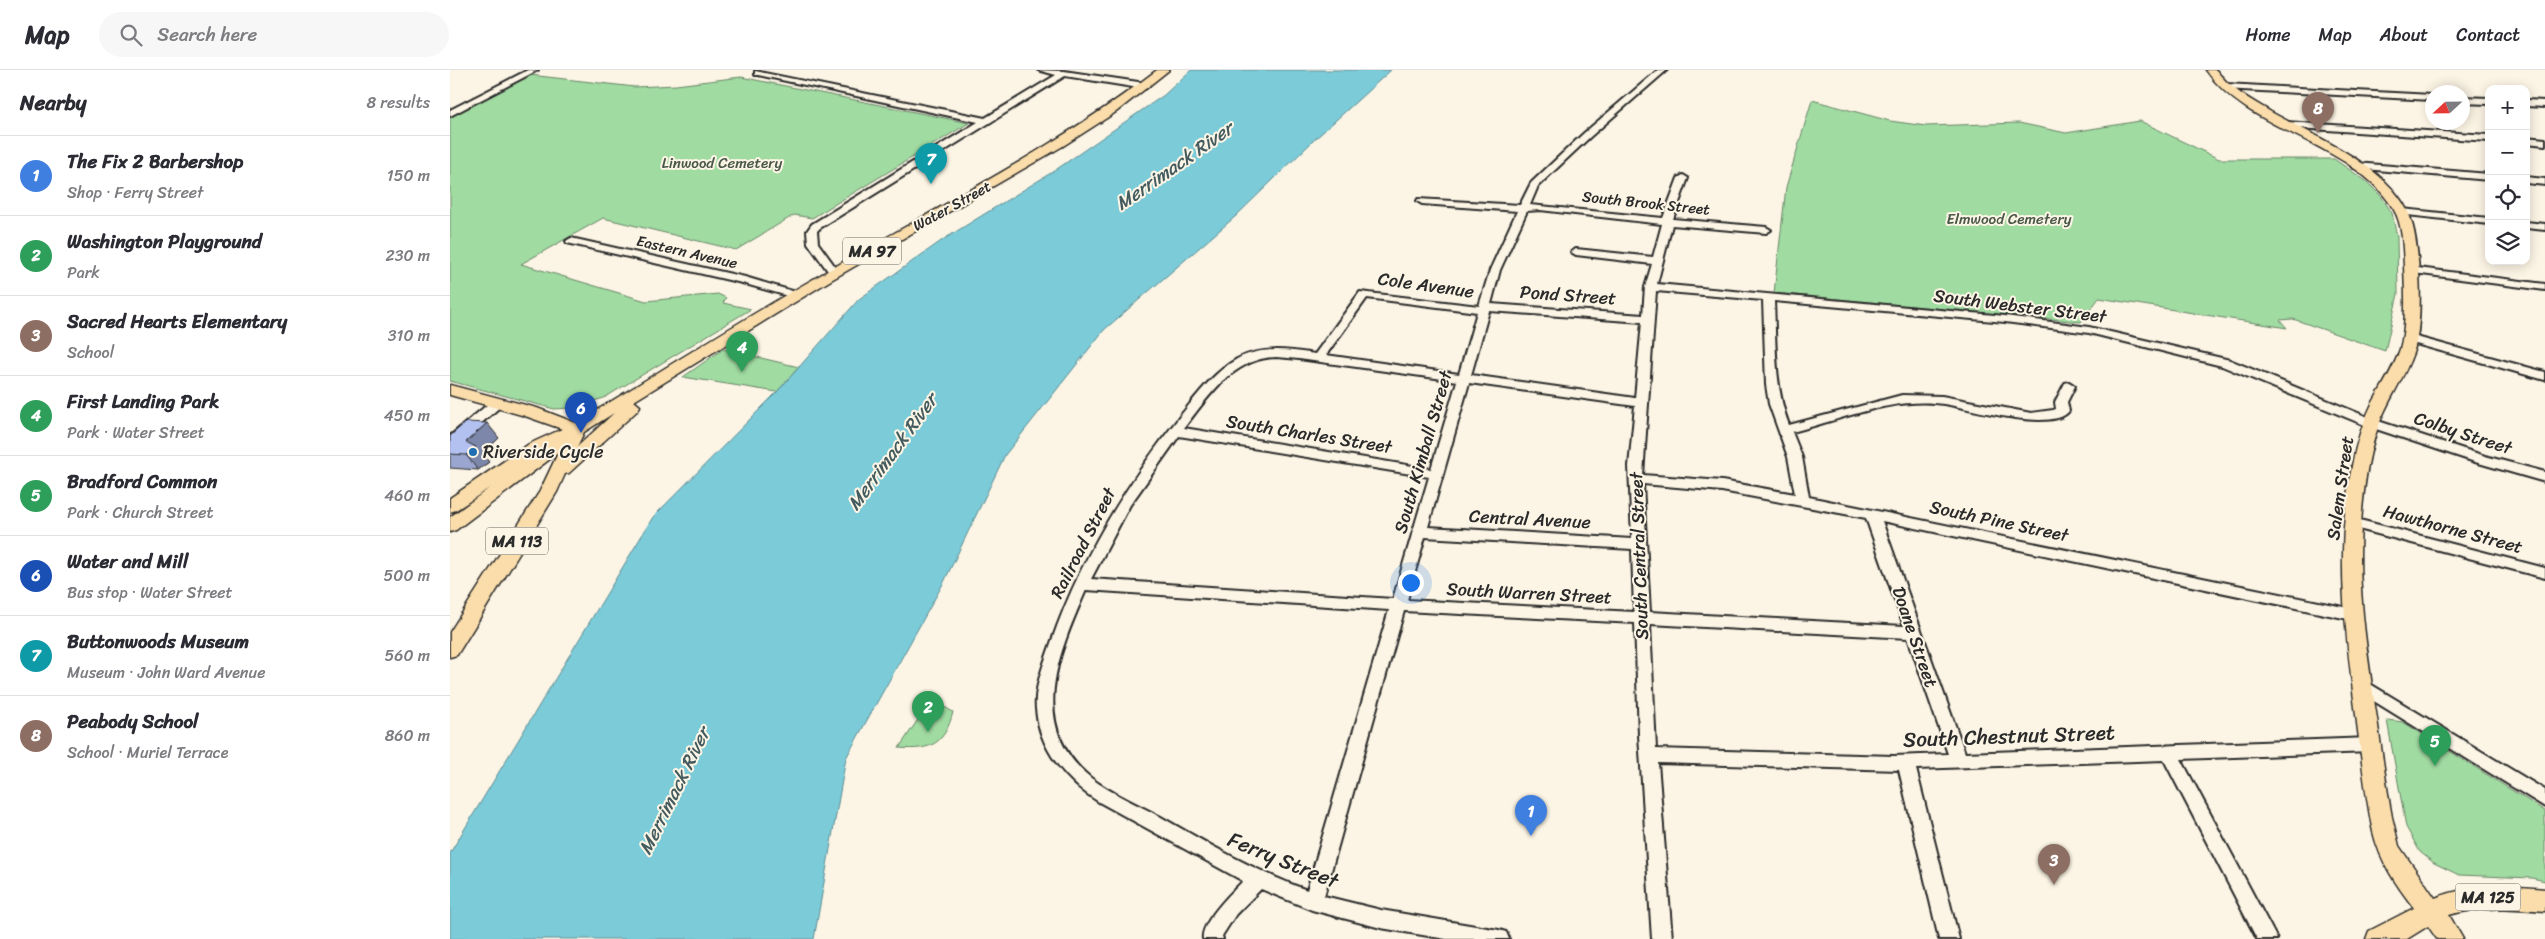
<!DOCTYPE html>
<meta charset="utf-8">
<style>
:root{--surface:#fff;--page:#f7f7f7;--text:#2b2b33;--muted:#7c7c81;--line:#e1e1e2;--accent:#1a73e8}
body{margin:0;font-family:Sriracha,sans-serif;background:var(--page);color:var(--text)}
.controls{position:absolute;right:15px;top:15px;display:grid;overflow:hidden;border-radius:10px;box-shadow:0 2px 12px #0003}
.controls button{width:45px;height:45px;display:grid;place-items:center;padding:0;border:0;border-bottom:1px solid var(--line);background:var(--surface);color:var(--text);font:25px sans-serif}
.compass{position:absolute;left:1975px;top:15px;width:45px;height:45px;border-radius:50%;background:var(--surface);box-shadow:0 2px 12px #0003;rotate:248deg}
.you{position:absolute;left:960px;top:512px;width:18px;height:18px;margin:-12px;border:4px solid #fff;border-radius:50%;background:#1a73e8;box-shadow:0 0 0 8px #1a73e833}
.badge{display:grid;place-items:center;width:32px;height:32px;border-radius:50%;background:var(--accent);color:#fff;font-size:16px;font-weight:700}
.pin{position:absolute;translate:-50% -41px;filter:drop-shadow(0 1px 2px #0008)}
.pin::after{content:'';position:absolute;top:26px;width:18px;height:15px;background:inherit;clip-path:polygon(0 0,100% 0,50% 100%)}
.list{margin:0;padding:0;list-style:none}
h2{display:flex;justify-content:space-between;align-items:center;height:65px;margin:0;padding:0 20px;font-size:21px}
h2 small{font-size:16px;font-weight:400;color:var(--muted)}
.list li{display:grid;grid-template-columns:32px 1fr auto;gap:15px;align-items:center;box-sizing:border-box;height:80px;padding:0 20px;border-top:1px solid var(--line)}
.list b{display:block;font-size:19px;white-space:nowrap}
.list p{margin:0;font-size:16px;white-space:nowrap;color:var(--muted)}
.list em{font-size:16px;font-style:normal;color:var(--muted)}
.icon{flex:none;width:28px;height:28px;fill:none;stroke:currentColor;stroke-width:2;stroke-linecap:round;stroke-linejoin:round}
.map{position:relative;flex:none;width:2095px;height:869px;overflow:hidden}
header{display:flex;align-items:center;gap:30px;box-sizing:border-box;height:70px;padding:0 25px;background:var(--surface);border-bottom:1px solid var(--line)}
header strong{font-size:24px}
nav{display:flex;gap:28px;margin-inline-start:auto;font-size:18px}
.search{width:350px;height:45px;background:var(--page);display:flex;align-items:center;gap:12px;box-sizing:border-box;padding:0 18px;border-radius:28px;color:var(--muted);font-size:19px}
main{display:flex}
aside{flex:1;background:var(--surface)}
.map>svg:first-child{display:block}
.green{fill:#a0dba1;stroke:#668366}
.water{fill:#7ccbd8;stroke:#5c8b93}
.lines{fill:none;stroke-linecap:round;stroke-linejoin:round}
.minor-casing{stroke:#2b2b2b;stroke-width:4}
.major-casing{stroke:#2b2b2b;stroke-width:3}
.minor{fill:#fcf5e5;fill-rule:evenodd}
.major{fill:#faddab;fill-rule:evenodd}
.wall{fill:#9aa6cf;stroke:#2b2b2b}
.shaded-wall{fill:#7d87a9;stroke:#2b2b2b}
.building{fill:#b3c1f1;stroke:#2b2b2b}
.poi-dot{fill:#1f6fb2;stroke:#fcf5e5;stroke-width:2}
.labels{text-anchor:middle;dominant-baseline:central;stroke-width:4;stroke-linejoin:round;paint-order:stroke}
.far-park-label{font-size:15px;fill:#485748;stroke:#fcf5e5}
.far-street-label{font-size:15px;fill:#2b2b2b;stroke:#fcf5e5}
.shield{fill:#fcf5e5;stroke:#6a6863;stroke-width:1}
.shield-label{font-size:16px;font-weight:bold;fill:#2b2b2b}
.street-label{font-size:18px;fill:#2b2b2b;stroke:#fcf5e5}
.poi-label{font-size:18px;fill:#2b2b2b;stroke:#fcf5e5;text-anchor:start}
.water-label{font-size:19px;font-style:italic;fill:#435b5f;stroke:#fcf5e5}
.near-street-label{font-size:21px;fill:#2b2b2b;stroke:#fcf5e5}
</style>
<header>
<strong>Map</strong>
<div class="search"><svg class="icon" aria-label="search" viewBox="0 0 24 24"><circle cx="10" cy="10" r="6"/><path d="M15 15l6 6"/></svg>Search here</div>
<nav><a>Home</a><a>Map</a><a>About</a><a>Contact</a></nav>
</header>
<main>
<aside>
<h2>Nearby<small>8 results</small></h2>
<ul class="list">
<li><span class="badge" style="background:#3f7fe0">1</span><div><b>The Fix 2 Barbershop</b><p>Shop · Ferry Street</p></div><em>150 m</em></li>
<li><span class="badge" style="background:#2e9e5b">2</span><div><b>Washington Playground</b><p>Park</p></div><em>230 m</em></li>
<li><span class="badge" style="background:#8d6e63">3</span><div><b>Sacred Hearts Elementary</b><p>School</p></div><em>310 m</em></li>
<li><span class="badge" style="background:#2e9e5b">4</span><div><b>First Landing Park</b><p>Park · Water Street</p></div><em>450 m</em></li>
<li><span class="badge" style="background:#2e9e5b">5</span><div><b>Bradford Common</b><p>Park · Church Street</p></div><em>460 m</em></li>
<li><span class="badge" style="background:#1a4fb4">6</span><div><b>Water and Mill</b><p>Bus stop · Water Street</p></div><em>500 m</em></li>
<li><span class="badge" style="background:#0f9aa8">7</span><div><b>Buttonwoods Museum</b><p>Museum · John Ward Avenue</p></div><em>560 m</em></li>
<li><span class="badge" style="background:#8d6e63">8</span><div><b>Peabody School</b><p>School · Muriel Terrace</p></div><em>860 m</em></li>
</ul>
</aside>
<div class="map">
<svg width="2095" height="869" viewBox="0 0 2095 869">
<rect width="100%" height="100%" fill="#fcf5e5"/>
<filter id="ink" filterUnits="userSpaceOnUse"><feTurbulence type="fractalNoise" baseFrequency=".02" numOctaves="2"/><feDisplacementMap in="SourceGraphic" scale="10" xChannelSelector="R" yChannelSelector="G"/><feConvolveMatrix kernelMatrix="1 2 1 2 8 2 1 2 1" color-interpolation-filters="sRGB"/></filter>
<g filter="url(#ink)">
<g class="green">
<polygon points="80,5 185,17 226,15 291,7 519,53 362,148 344,145 286,180 153,148 71,194 196,231 268,224 276,228 273,233 301,239 154,328 121,338 104,339 0,311 0,47"/>
<polygon points="1362,30 1440,51 1476,56 1569,53 1616,63 1690,51 1769,89 1884,89 1916,111 1931,126 1942,143 1947,167 1948,224 1935,281 1843,249 1830,250 1837,258 1649,228 1631,252 1324,223 1336,117"/>
<polygon points="273,279 349,297 327,322 233,307"/>
<path d="M493,636L503,642C495,673 482,681 449,678L473,642Z"/>
<polygon points="1937,650 1953,652 2095,741 2095,811 2082,808 2009,805 1984,793 1970,782 1956,757"/>
</g>
<polygon class="water" points="741,0 941,0 864,70 786,146 654,260 555,385 494,512 396,688 364,869 0,869 0,783 203,447 327,322 409,229 494,169 604,101 714,25"/>
<g class="lines">
<g class="minor-casing">
<g id="minor">
<polygon points="78,0 88,0 0,46 0,40"/>
<polygon points="588,0 614,1 695,13 699,16 695,19 615,6 370,158 367,161 368,173 389,202 384,205 380,204 358,173 357,161 362,154 528,52 308,5 305,5 305,1 535,48 606,5"/>
<path d="M1208,0H1217L1140,67L1088,116L1080,135L1213,148L1228,108L1233,105L1238,108L1223,149L1316,157L1321,160L1316,163L1222,155L1207,214L1555,246L1639,257L1780,290L1925,350L2035,386L2095,402V412L2025,392L1917,356L1772,296L1639,263L1555,252L1324,231C1326,273 1324,316 1339,355L1452,325L1492,326L1581,343L1603,340L1606,339L1605,332L1615,313L1619,312L1625,316L1617,332L1619,341C1603,363 1519,338 1494,334C1444,326 1390,350 1342,362L1352,387L1359,427L1908,540L1911,544L1908,548L1903,550L1432,451L1515,683L1921,668L1927,670L1929,675L1927,680L1921,682L1731,689L1827,869H1807L1714,690L1466,699L1509,869H1489L1449,700L1208,693L1222,869H1202L1189,665L1185,553L954,541L874,826L931,840L1049,860L1056,862L1059,869H996L931,858L862,840L811,819L786,844L772,866L773,869H753C750,853 783,821 793,811L649,732C617,712 589,679 586,639C584,617 594,594 601,573C630,489 676,414 731,345C748,324 764,302 787,289C810,276 840,280 865,284L910,222L1029,236L1040,200L1067,141L972,134L967,131L968,129L1070,135L1081,113L1134,63ZM1090,140L1212,154L1203,187L1126,179L1121,182L1126,185L1202,194L1195,217L1193,245L1041,234L1050,200L1077,141ZM1206,221L1313,230L1316,315L1319,334L1338,387L1345,424L1272,411L1193,405ZM917,228L1027,242L1009,304L876,285ZM1039,241L1192,252L1185,328L1021,305ZM826,287L849,289L1007,311L981,399L734,358C758,327 783,288 826,287ZM1019,313L1185,336L1179,396L1182,469L978,457ZM729,366L979,407L943,529L641,509L680,435ZM1193,414L1272,421L1416,448L1454,556L1200,542ZM975,467L1182,479L1184,542L957,530ZM636,520L939,540L857,820C805,801 758,774 711,747C687,734 662,724 641,708C576,656 609,582 636,520ZM1200,554L1458,568L1498,684L1444,686L1206,679Z"/>
<polygon points="1776,14 1982,25 1982,30 1773,19 1773,15"/>
<polygon points="2012,27 2039,28 2039,34 2012,33"/>
<polygon points="2076,30 2095,31 2095,37 2076,36"/>
<polygon points="1836,52 2039,65 2039,71 1833,57 1833,53"/>
<polygon points="2076,67 2095,69 2095,75 2076,73"/>
<polygon points="1906,93 2039,104 2039,110 1903,98 1901,96"/>
<polygon points="2076,107 2095,109 2095,115 2076,113"/>
<polygon points="1952,139 2039,148 2039,154 1948,144 1947,142"/>
<polygon points="2076,152 2095,154 2095,160 2076,158"/>
<polygon points="121,168 295,207 349,223 351,225 345,228 292,213 117,173 116,171"/>
<polygon points="1960,197 2095,214 2095,220 1956,202 1956,198"/>
<polygon points="1959,265 2095,302 2095,310 1955,271 1953,269"/>
<polygon points="47,329 51,330 53,333 51,336 5,376 0,377 0,366 43,330"/>
<polygon points="1902,448 2095,498 2095,508 1897,456 1895,453 1897,450"/>
<polygon points="1912,609 2095,720 2095,737 1906,620 1904,615 1906,610"/>
</g>
</g>
<g class="major-casing">
<g id="major">
<path d="M707,0H719L666,42L613,76L381,210L184,331L190,336L188,340L119,403L115,404L107,422L7,585L0,587V562L90,421L108,383L6,460L0,462V447L41,417L6,440L0,442V428L79,374L112,359L75,346L0,325V315L87,338L126,353C213,300 299,245 388,195C496,133 608,76 707,0ZM164,343L127,377L134,362Z"/>
<path d="M1756,0H1766C1780,19 1801,30 1821,42C1864,66 1936,95 1958,142C1971,169 1974,256 1963,283C1954,309 1937,331 1928,357C1917,388 1913,423 1911,455C1907,516 1916,576 1925,636C1931,673 1935,710 1942,747L1949,776L1985,828C2021,814 2057,815 2095,819V841C2063,838 2031,836 1999,845L2013,869H1987L1978,856L1957,869H1916L1919,861L1964,838C1946,815 1930,791 1923,762C1915,724 1911,684 1906,645C1895,561 1885,480 1902,396C1906,374 1912,354 1922,334C1932,316 1944,298 1950,279C1957,253 1955,223 1954,196C1953,179 1953,155 1944,140C1904,71 1800,64 1756,0Z"/>
</g>
</g>
<use href="#minor" class="minor"/>
<use href="#major" class="major"/>
</g>
<polygon class="wall" points="0,366 49,368 32,384 39,392 28,400 0,398"/>
<polygon class="shaded-wall" points="37,353 49,368 32,384 39,392 28,400 16,385 16,372"/>
<polygon class="building" points="16,352 37,353 16,372 26,377 16,385 0,384 0,366"/>
</g>
<circle class="poi-dot" cx="23" cy="382" r="5"/>
<g class="labels">
<g class="far-park-label">
<text x="272" y="93">Linwood Cemetery</text>
<text x="1559" y="149">Elmwood Cemetery</text>
</g>
<g class="far-street-label">
<text transform="translate(1196 133) rotate(6)">South Brook Street</text>
<text transform="translate(502 136) rotate(-29)">Water Street</text>
<text transform="translate(237 182) rotate(13)">Eastern Avenue</text>
</g>
<g class="shield">
<rect x="393" y="167.5" width="58" height="27" rx="4"/>
<rect x="36" y="457.5" width="62" height="27" rx="4"/>
<rect x="2005.5" y="813.5" width="65" height="27" rx="4"/>
</g>
<g class="shield-label">
<text x="422" y="181">MA 97</text>
<text x="67" y="471">MA 113</text>
<text x="2038" y="827">MA 125</text>
</g>
<g class="street-label">
<text transform="translate(976 215) rotate(8)">Cole Avenue</text>
<text transform="translate(1118 225) rotate(4)">Pond Street</text>
<text transform="translate(1570 236) rotate(7)">South Webster Street</text>
<text transform="translate(2013 363) rotate(18)">Colby Street</text>
<text transform="translate(859 364) rotate(9)">South Charles Street</text>
<text transform="translate(973 382) rotate(-74)">South Kimball Street</text>
<text transform="translate(1890 418) rotate(-82)">Salem Street</text>
<text transform="translate(1080 449) rotate(3)">Central Avenue</text>
<text transform="translate(1549 451) rotate(12)">South Pine Street</text>
<text transform="translate(2003 459) rotate(15)">Hawthorne Street</text>
<text transform="translate(633 473) rotate(-63)">Railroad Street</text>
<text transform="translate(1189 486) rotate(-92)">South Central Street</text>
<text transform="translate(1079 523) rotate(3)">South Warren Street</text>
<text transform="translate(1465 567) rotate(71)">Doane Street</text>
</g>
<g class="poi-label">
<text x="33" y="382">Riverside Cycle</text>
</g>
<g class="water-label">
<text transform="translate(724 96) rotate(-35)">Merrimack River</text>
<text transform="translate(442 382) rotate(-54)">Merrimack River</text>
<text transform="translate(224 721) rotate(-64)">Merrimack River</text>
</g>
<g class="near-street-label">
<text transform="translate(1559 666) rotate(-2)">South Chestnut Street</text>
<text transform="translate(833 790) rotate(22)">Ferry Street</text>
</g>
</g>
</svg>
<div class="controls">
<button>+</button>
<button>−</button>
<button><svg class="icon" aria-label="locate" viewBox="0 0 24 24"><circle cx="12" cy="12" r="6"/><path d="M12 2v4M12 18v4M2 12h4M18 12h4"/></svg></button>
<button><svg class="icon" aria-label="layers" viewBox="0 0 24 24"><path d="M12 4l9 5-9 5-9-5zM3 14l9 5 9-5"/></svg></button>
</div>
<svg class="compass" viewBox="-18 -18 36 36"><path d="M0-13l5 13h-10z" fill="#e53935"/><path d="M0 13l5-13h-10z" fill="#7c7c81"/></svg>
<div class="you"></div>
<div class="pin badge" style="left:1081px;top:766px;background:#3f7fe0">1</div>
<div class="pin badge" style="left:478px;top:662px;background:#2e9e5b">2</div>
<div class="pin badge" style="left:1604px;top:815px;background:#8d6e63">3</div>
<div class="pin badge" style="left:292px;top:302px;background:#2e9e5b">4</div>
<div class="pin badge" style="left:1985px;top:696px;background:#2e9e5b">5</div>
<div class="pin badge" style="left:131px;top:363px;background:#1a4fb4">6</div>
<div class="pin badge" style="left:481px;top:114px;background:#0f9aa8">7</div>
<div class="pin badge" style="left:1868px;top:63px;background:#8d6e63">8</div>
</div>
</main>
